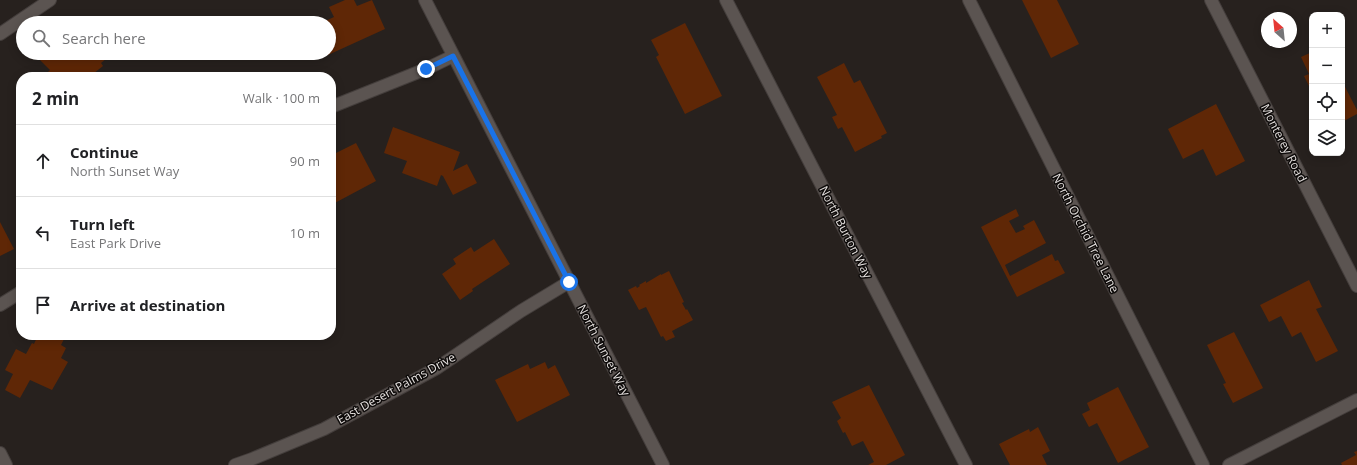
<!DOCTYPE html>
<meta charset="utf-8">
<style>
:root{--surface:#fff;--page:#f6f6f6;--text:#202124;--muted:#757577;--line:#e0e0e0}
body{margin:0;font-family:"Open Sans",sans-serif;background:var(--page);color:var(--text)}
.controls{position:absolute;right:12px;top:12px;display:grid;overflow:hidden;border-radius:8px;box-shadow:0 2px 10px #0003}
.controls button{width:36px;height:36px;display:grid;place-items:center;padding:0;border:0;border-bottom:1px solid var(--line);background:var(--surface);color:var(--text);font:20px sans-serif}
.compass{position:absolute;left:1261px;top:12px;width:36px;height:36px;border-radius:50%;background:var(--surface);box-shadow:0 2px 10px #0003;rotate:333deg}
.stop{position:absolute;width:12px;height:12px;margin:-9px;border:3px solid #1a73e8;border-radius:50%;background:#fff}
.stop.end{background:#1a73e8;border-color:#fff;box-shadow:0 1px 4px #0008}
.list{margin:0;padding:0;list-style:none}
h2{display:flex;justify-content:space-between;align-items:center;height:52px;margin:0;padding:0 16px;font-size:17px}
h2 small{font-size:13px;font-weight:400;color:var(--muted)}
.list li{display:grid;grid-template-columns:26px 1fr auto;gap:12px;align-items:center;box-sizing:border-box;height:72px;padding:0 16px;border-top:1px solid var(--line)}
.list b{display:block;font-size:15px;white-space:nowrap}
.list p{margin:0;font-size:13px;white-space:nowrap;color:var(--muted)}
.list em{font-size:13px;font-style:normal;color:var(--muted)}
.icon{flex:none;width:22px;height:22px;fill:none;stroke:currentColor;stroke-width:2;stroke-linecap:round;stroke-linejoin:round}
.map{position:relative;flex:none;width:1357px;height:465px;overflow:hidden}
.search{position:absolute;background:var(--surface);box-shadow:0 2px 10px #0003;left:16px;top:16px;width:320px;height:44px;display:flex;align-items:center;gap:10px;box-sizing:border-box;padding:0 14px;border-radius:22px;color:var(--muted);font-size:15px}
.panel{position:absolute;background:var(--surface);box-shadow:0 2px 10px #0003;left:16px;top:72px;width:320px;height:268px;border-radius:16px}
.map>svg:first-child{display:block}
.building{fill:#5f2706}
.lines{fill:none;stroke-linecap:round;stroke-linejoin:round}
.street-casing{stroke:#443e3c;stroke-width:14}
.street{stroke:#5b5451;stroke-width:12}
.route{stroke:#1a73e8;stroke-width:5}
.labels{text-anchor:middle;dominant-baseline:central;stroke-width:3;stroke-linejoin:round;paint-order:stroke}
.street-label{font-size:12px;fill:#e7e3e1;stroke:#0e0b0a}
</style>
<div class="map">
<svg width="1357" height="465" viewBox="0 0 1357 465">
<rect width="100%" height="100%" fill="#27211e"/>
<g class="building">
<polygon points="345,0 354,0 357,6 372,0 385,29 328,55 329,23 321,23 334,17 329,7"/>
<polygon points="1022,0 1057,0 1079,44 1051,58"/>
<polygon points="92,18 96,23 85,23"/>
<polygon points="685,23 722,96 685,114 656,57 659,55 651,40"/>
<polygon points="1312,52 1312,92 1304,76 1309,74 1301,57"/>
<polygon points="48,53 74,54 113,53 101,63 103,66 89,77 77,77 75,74 72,77 47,77 48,76 46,74 50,70 40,60"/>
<polygon points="844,63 854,83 860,80 887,133 881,136 882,138 855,152 842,127 838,129 832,117 837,115 817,77"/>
<polygon points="1342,81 1357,110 1357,114 1342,122"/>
<polygon points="1216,104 1245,161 1216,176 1203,149 1183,159 1168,129"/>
<polygon points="393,127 460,152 453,171 467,164 477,183 453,195 443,176 441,175 437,186 402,173 407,161 384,153"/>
<polygon points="356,143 376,181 331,205 331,153 332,155"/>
<polygon points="1016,209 1019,216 1009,221 1016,233 1025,229 1023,226 1034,220 1046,243 1005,265 1010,276 1052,254 1055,261 1058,260 1065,273 1017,297 981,227"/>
<polygon points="0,222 14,249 0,256"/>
<polygon points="494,239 510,264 472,289 473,291 460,300 442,274 456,264 453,259 471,247 474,252"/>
<polygon points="669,271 684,302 682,303 686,310 687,309 693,320 672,331 675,337 666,341 663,336 661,337 646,307 639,310 628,290 636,286 637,288 640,286 639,285 646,281 646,283 661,274 661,275"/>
<polygon points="1309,280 1322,307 1316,309 1338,351 1316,362 1301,332 1292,337 1281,316 1269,322 1260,305"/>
<polygon points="1234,332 1263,388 1233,403 1223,384 1226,383 1207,345"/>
<polygon points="38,335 55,335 64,339 61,345 66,348 61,358 68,362 52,390 30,380 20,398 5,390 13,374 5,370 16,349 26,354 32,343 34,344"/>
<polygon points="545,362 548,369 555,365 570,395 517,422 495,380 528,364 530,369"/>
<polygon points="869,385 905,455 886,465 868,465 874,462 863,441 852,446 845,432 843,433 837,421 841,418 832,402"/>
<polygon points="1118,387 1149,447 1118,463 1097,423 1089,427 1082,414 1090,410 1087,403"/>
<polygon points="1038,427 1050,451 1042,455 1047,465 1010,465 999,444 1029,429 1030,432"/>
<polygon points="1357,451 1357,465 1342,465 1341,463 1356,455 1354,452"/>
</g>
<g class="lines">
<g class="street-casing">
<g id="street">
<polyline points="425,0 663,465"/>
<polyline points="726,0 966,465"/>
<polyline points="969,0 1203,465"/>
<polyline points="1211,0 1357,286"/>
<polyline points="0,34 50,0"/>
<polyline points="331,107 426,69 453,56"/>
<polyline points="0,305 21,292"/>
<polyline points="0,453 6,465"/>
<polyline points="235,465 252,459 324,429 437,368 521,311 569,282"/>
<polyline points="1229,465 1357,400"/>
</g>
</g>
<use href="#street" class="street"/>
</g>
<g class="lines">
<polyline class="route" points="426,69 453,56 569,282"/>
</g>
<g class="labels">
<g class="street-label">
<text transform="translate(1284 143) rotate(63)">Monterey Road</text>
<text transform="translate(846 232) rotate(63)">North Burton Way</text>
<text transform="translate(1086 233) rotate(63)">North Orchid Tree Lane</text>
<text transform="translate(604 350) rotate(63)">North Sunset Way</text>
<text transform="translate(396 388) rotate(-29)">East Desert Palms Drive</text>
</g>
</g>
</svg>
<div class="controls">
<button>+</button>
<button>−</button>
<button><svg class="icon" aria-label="locate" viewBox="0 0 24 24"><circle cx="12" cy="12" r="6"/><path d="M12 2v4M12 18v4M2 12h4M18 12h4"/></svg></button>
<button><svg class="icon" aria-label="layers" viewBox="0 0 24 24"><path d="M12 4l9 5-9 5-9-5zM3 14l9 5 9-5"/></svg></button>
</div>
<svg class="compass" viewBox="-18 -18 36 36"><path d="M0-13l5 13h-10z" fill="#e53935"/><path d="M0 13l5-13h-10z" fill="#757577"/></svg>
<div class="stop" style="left:569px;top:282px"></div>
<div class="stop end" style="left:426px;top:69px"></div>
<div class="search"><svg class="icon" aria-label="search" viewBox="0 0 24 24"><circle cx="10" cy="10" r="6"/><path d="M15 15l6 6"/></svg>Search here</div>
<section class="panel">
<h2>2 min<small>Walk · 100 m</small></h2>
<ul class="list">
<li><svg class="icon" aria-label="ahead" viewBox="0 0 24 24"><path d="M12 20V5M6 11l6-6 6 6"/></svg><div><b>Continue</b><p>North Sunset Way</p></div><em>90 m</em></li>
<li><svg class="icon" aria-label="left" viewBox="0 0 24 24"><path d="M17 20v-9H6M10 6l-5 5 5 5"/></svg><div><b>Turn left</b><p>East Park Drive</p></div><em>10 m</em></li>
<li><svg class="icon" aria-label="arrive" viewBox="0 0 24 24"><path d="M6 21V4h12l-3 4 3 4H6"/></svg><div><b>Arrive at destination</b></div></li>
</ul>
</section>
</div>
